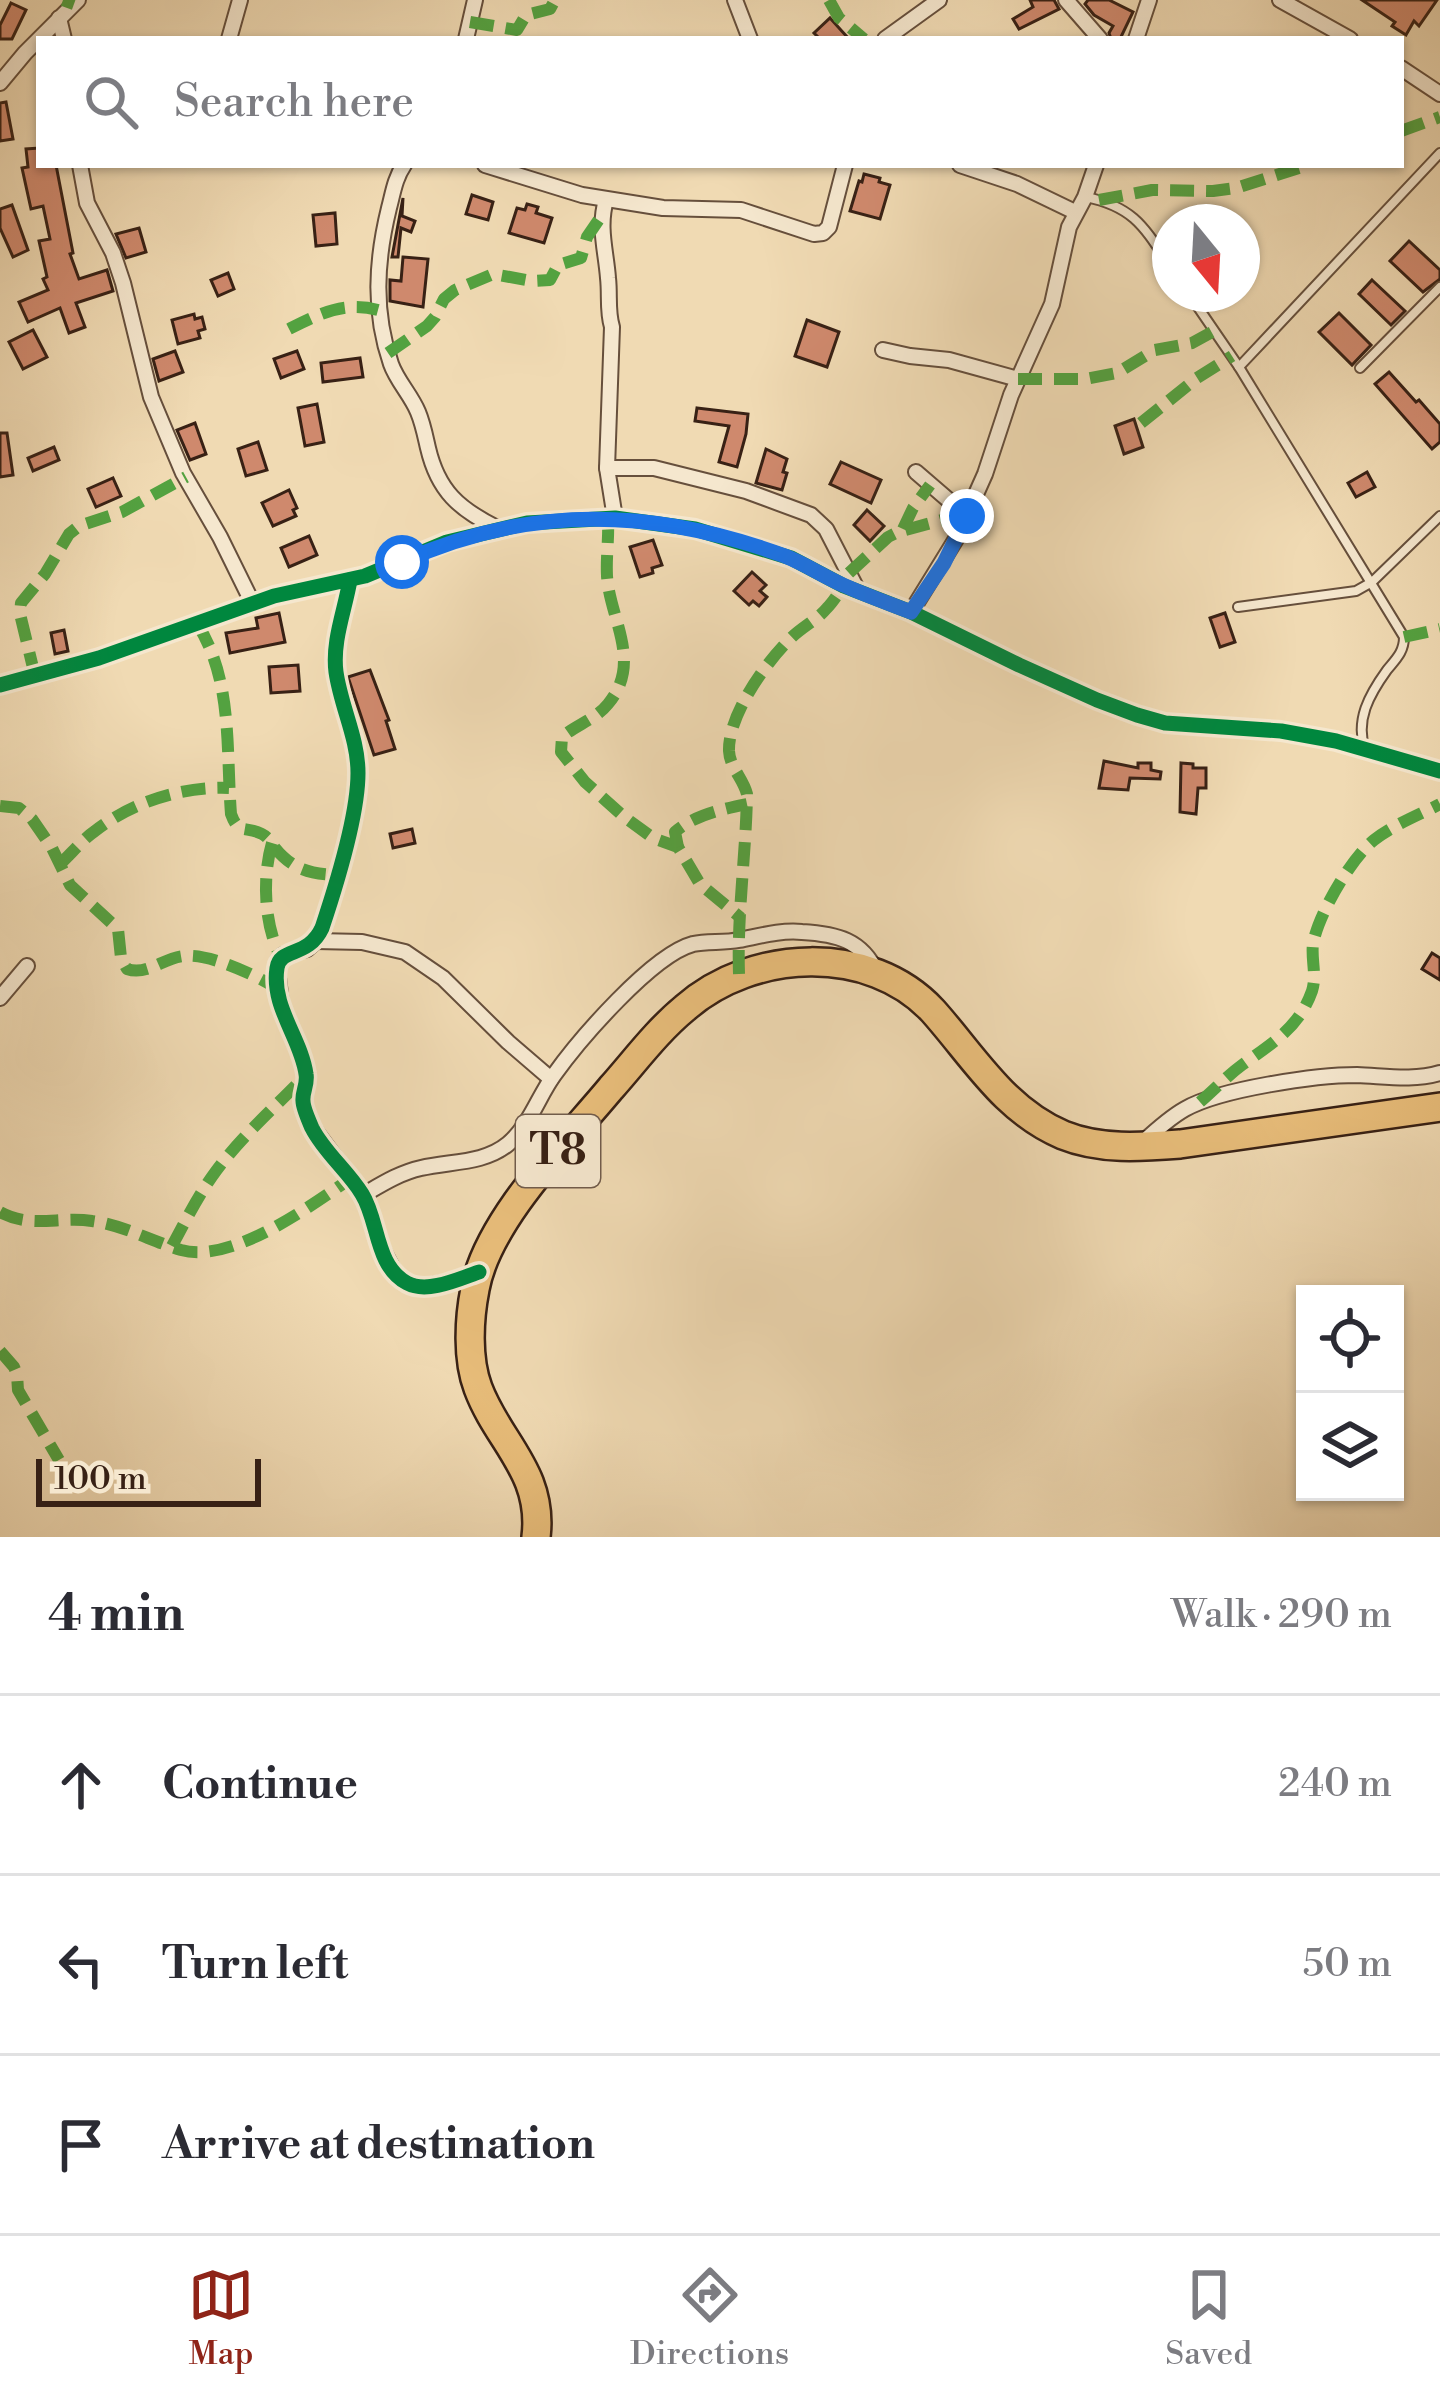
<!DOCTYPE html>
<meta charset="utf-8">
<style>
:root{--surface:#fff;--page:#f2f2f3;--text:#2b2b33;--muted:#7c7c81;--line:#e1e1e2;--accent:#8f2418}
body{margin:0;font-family:"Libre Bodoni",serif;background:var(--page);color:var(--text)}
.controls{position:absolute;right:36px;bottom:36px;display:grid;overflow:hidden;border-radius:0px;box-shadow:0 3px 9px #0004}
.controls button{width:108px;height:108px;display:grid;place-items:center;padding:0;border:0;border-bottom:3px solid var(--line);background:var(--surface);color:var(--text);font:60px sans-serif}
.compass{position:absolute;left:1152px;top:204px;width:108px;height:108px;border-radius:50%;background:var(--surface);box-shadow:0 3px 9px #0004;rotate:162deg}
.scale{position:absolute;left:36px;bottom:30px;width:225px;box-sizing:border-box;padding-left:12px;border:6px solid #382115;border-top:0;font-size:33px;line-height:42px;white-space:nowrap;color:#382115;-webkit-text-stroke:9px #f5e7ce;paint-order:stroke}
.stop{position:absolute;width:36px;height:36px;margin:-27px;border:9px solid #1a73e8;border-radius:50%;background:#fff}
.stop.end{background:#1a73e8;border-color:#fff;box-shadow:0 3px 12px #0008}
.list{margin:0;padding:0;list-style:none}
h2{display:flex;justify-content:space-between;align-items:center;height:156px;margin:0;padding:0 48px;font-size:51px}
h2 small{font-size:39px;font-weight:400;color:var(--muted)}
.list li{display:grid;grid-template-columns:78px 1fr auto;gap:36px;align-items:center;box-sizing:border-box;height:180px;padding:0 48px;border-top:3px solid var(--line)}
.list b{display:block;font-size:45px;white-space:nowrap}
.list em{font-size:39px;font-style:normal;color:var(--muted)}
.icon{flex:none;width:66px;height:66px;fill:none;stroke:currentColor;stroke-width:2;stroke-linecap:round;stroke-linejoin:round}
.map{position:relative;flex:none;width:1440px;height:1537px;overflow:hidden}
.search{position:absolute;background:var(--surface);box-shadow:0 3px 9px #0004;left:36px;right:36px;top:36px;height:132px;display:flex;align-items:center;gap:30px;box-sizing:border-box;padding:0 42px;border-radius:0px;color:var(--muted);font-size:45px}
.sheet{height:696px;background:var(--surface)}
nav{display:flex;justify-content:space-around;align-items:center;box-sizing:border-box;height:168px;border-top:3px solid var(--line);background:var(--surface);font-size:33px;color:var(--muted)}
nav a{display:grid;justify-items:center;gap:6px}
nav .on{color:var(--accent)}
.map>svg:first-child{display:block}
.building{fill:#cf896d;stroke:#382115;stroke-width:3}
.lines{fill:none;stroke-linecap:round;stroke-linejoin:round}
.lane-casing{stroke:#664f3c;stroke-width:12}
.street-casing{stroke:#664f3c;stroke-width:18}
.highway-casing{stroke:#382115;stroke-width:32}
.lane{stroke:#f5e7ce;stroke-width:8}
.street{stroke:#f5e7ce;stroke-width:14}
.highway{stroke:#e8bd7a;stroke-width:27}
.quiet{stroke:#53a240;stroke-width:12;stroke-dasharray:24 12;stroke-linecap:butt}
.cycleway-casing{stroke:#f5e7ce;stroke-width:22}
.cycleway{stroke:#00873e;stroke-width:15}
.route{stroke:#1a73e8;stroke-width:15}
.labels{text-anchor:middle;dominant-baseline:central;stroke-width:12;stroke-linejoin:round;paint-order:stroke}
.shield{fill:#f5e7ce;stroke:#715c4c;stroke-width:3}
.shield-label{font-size:42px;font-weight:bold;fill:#382115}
</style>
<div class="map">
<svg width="1440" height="1537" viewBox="0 0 1440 1537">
<rect width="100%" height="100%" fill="#f0dab3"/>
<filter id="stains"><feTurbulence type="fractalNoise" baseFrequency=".00167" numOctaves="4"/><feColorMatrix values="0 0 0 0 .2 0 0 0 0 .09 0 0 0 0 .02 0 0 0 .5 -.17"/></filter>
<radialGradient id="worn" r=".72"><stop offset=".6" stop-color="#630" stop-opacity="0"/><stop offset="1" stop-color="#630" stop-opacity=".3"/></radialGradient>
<g class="building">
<polygon points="1030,0 1054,0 1059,9 1019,29 1013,19 1033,7"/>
<polygon points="1088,0 1109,0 1133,12 1120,39 1111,39 1109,33 1113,26 1094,15 1085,4"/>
<polygon points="1362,0 1437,0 1419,26 1414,21 1406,35 1392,26 1395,22"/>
<polygon points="11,3 26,10 12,39 0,39 0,25"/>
<polygon points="830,18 849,39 820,39 814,33"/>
<polygon points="6,102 13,139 0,141 0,103"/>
<polygon points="39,148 39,165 56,165 73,253 70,254 79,279 107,270 113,291 76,303 85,327 69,333 60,308 28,322 19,302 48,290 43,279 47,277 39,241 50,239 43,206 31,209 22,168 28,167 26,149"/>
<polygon points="864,174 880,178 879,182 890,185 880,219 850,211 859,181 862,182"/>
<polygon points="472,195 493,202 488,220 466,214"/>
<polygon points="403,198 402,216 415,221 411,232 401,228 398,257 392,257"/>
<polygon points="527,204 538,207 536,213 552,218 544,243 509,233 517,208 525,210"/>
<polygon points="12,205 28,250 13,257 0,228 0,209"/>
<polygon points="335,213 337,244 316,246 313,215"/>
<polygon points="139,228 146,252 126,258 116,234"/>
<polygon points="1409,241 1440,270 1440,279 1423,292 1390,261"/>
<polygon points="403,257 428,259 423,307 390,301 390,280 401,281"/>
<polygon points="228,273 234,289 218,296 211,280"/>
<polygon points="1372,280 1405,311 1391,325 1359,294"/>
<polygon points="1339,313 1371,345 1352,365 1319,332"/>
<polygon points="194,314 195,319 202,317 205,329 198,331 200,338 178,344 172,320"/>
<polygon points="807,320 839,332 827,367 795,356"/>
<polygon points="33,330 47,357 23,369 9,342"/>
<polygon points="175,351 183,372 159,381 153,359"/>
<polygon points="297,351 304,369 281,378 274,359"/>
<polygon points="360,358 363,377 323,382 321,363"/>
<polygon points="1389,372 1416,402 1419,400 1440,424 1440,442 1432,449 1375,384"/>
<polygon points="317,404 324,442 305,446 298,408"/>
<polygon points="697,408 748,414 746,434 737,467 719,462 729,426 695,421"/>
<polygon points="1134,419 1143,447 1124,454 1115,426"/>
<polygon points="195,423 206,454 190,460 177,430"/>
<polygon points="0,433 7,433 13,475 0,477"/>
<polygon points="258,442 267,470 246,476 238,449"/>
<polygon points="54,447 59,460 33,471 28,458"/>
<polygon points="766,449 787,459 783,472 787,473 782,490 756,483"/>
<polygon points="841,462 881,480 871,503 830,484"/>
<polygon points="1367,472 1375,487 1356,497 1348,483"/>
<polygon points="113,478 121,496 96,507 88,489"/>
<polygon points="289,490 297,508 293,510 296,516 273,526 262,503"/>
<polygon points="867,510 884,526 870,541 854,525"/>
<polygon points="309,536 317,555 289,567 281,548"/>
<polygon points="653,540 662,565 652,568 653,573 640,577 630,547"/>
<polygon points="752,572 766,585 760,591 767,597 759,606 753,601 749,605 734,591"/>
<polygon points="279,613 285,642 230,653 226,633 258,628 256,618"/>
<polygon points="1225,613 1235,642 1220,647 1210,618"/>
<polygon points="64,630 68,651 55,654 51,633"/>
<polygon points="298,665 300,691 271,693 269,667"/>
<polygon points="370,670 389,720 386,721 395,749 374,755 348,677"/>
<polygon points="1104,761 1138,768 1138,763 1151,763 1151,770 1161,772 1160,779 1130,778 1128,790 1099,788"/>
<polygon points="1181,763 1193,764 1193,768 1206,768 1206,788 1198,788 1196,814 1180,812"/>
<polygon points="412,829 415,843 393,848 390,834"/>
<polygon points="1432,953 1440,958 1440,980 1422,969"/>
</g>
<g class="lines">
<g class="lane-casing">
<g id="lane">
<path d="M1086,197C1134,207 1144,227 1170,266"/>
<path d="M1189,294L1239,367L1404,637C1404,652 1396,659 1387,670C1369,695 1355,720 1365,750"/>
<polyline points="1239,367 1440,153"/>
<polyline points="1360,368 1440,287"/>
<polyline points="1238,607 1356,591 1372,582 1440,516"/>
</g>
</g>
<g class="street-casing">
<g id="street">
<polyline points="735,0 750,39"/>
<polyline points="1066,0 1100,39"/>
<polyline points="1280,0 1350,39"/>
<polyline points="59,18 64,39"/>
<polyline points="229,39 240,0"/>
<polyline points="466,39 475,0"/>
<polyline points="885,39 939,0"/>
<polyline points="1136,39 1149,0"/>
<polyline points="1401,68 1440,94"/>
<polyline points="0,83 25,53 78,0"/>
<polyline points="80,165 87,203 113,253 123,283 151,397 183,473 220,537 253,604"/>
<path d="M404,165C395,178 393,193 389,208C376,261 373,312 391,364C397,381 411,395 418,412C423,424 425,435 428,448C438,491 459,509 497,528"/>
<polyline points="485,165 582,195 663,208 741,210 814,234 823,233 829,227 845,165"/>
<polyline points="960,165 1017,184 1075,212"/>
<path d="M606,200C598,227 606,251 608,278C610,295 607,311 612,327L607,468L615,518"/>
<polyline points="883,350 910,356 949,360 1018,379"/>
<polyline points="607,468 654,468 746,491 811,515 826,529 858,591"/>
<polyline points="916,472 967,516"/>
<path d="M350,580C345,610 332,641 336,672C341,707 358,738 358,773C358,817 336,886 322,928L316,941L307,949L283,955L278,960L277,969L281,1003L307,1075L303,1101L311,1125L363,1195L379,1243L396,1275L409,1285L421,1287L448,1282L477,1272"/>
<polyline points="911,612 956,539 985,474 1011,395 1052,304 1069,227 1085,197 1096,165"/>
<polyline points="0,685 99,658 274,596 365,576 447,542 527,523 615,518 695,529 791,558 844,586 911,612 1019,665 1097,700 1137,715 1165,723 1281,731 1336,741 1440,771"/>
<polyline points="316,941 362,942 405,952 443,978 508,1042 551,1079"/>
<polyline points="0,998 27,966"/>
<path d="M1142,1143C1155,1131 1169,1118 1185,1109C1220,1089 1316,1075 1357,1075C1385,1076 1413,1081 1440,1073"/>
<path d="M363,1195C382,1184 399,1173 421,1168C450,1161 484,1164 508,1144C530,1125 538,1097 554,1075C579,1040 652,955 693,944C707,941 724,943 739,940C760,936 780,930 802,932C837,934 862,940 877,973"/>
</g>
</g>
<g class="highway-casing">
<path id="highway" d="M536,1537C544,1472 498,1442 478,1388C467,1359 469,1319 475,1289C487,1221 567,1141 611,1088C635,1061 657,1031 685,1008C752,949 870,943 933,1011C974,1057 1004,1110 1063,1135C1100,1150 1141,1147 1180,1144L1440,1107"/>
</g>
<use href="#lane" class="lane"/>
<use href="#street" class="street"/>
<use href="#highway" class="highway"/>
<g class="quiet">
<polyline points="63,0 74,4"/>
<polyline points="829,0 839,18 864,39"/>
<polyline points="470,22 517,30 526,15 550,9 555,0"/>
<polyline points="1401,131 1440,117"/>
<polyline points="1099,200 1152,190 1213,191 1236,188 1308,165"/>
<path d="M289,329C319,314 344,301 378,310"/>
<polyline points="388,353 427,326 435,317 444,299 455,290 493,274 532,281 550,280 558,265 581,258 587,237 602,215"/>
<polyline points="1018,379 1085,379 1117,373 1155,350 1192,343 1214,331"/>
<polyline points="1141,423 1197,378 1232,356"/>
<path d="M608,519C609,538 606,557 607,576C610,620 643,662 608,704C596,719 576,725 562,737L561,752L585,782L623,816L653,838L678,847L700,884L741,918"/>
<polyline points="903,529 913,508 930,485"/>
<polyline points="849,573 888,537 898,532 964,514"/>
<path d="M198,625C233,681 226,750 231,814C239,836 245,825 262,834C268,837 271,842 275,848C293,870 311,874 338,875"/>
<polyline points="1404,637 1440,629"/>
<polyline points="35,676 20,614 21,603 45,574 69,534 79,526 122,512 186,477"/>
<path d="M0,806L19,808L32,819L52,848L70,885L118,929L121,958L127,969C147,976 163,958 184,956C209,953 256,975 278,989"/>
<path d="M272,843C262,878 264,925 281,958"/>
<path d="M678,847L675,832C694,815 723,809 747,804"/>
<path d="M60,864C72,853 82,840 95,831C132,802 183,786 229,788"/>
<path d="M739,974C737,914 746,854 747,794C743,778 730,768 729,751C728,715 766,662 791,638C802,627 817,620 827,608C834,601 838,593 844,586"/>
<path d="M1200,1102C1214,1090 1227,1076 1242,1065C1271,1044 1299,1028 1312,991C1317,975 1311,960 1313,944C1318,915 1351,858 1374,840C1393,825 1419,815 1440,804"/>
<path d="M0,1212C31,1229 59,1216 92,1221C123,1225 151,1241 181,1250C232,1264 310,1206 350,1179"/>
<path d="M172,1246C186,1220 199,1194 216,1171C241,1137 273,1109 302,1079"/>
<polyline points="0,1351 14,1367 17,1374 18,1390 59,1460"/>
</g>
<g class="cycleway-casing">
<g id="cycleway">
<path d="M350,580C345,610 332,641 336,672C341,707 358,738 358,773C358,817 336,886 322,928C308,958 280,947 277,968C271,1007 301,1038 306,1074C308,1084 302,1092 303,1101C303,1108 309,1121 312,1128C324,1152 348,1171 362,1194C379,1221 375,1266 407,1283C427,1294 459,1279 479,1272"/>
<polyline points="0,685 99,658 274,596 365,576 447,542 527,523 615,518 695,529 791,558 844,586 911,612 1019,665 1097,700 1137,715 1165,723 1281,731 1336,741 1440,771"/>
</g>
</g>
<use href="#cycleway" class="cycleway"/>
</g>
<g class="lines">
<path class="route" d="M402,562C530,504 654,508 785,556C805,564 823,576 843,585C865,595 888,603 911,612L944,563L967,516"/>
</g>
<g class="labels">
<rect class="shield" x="516" y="1115" width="84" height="72" rx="9"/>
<g class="shield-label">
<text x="558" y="1151">T8</text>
</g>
</g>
<rect width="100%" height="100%" filter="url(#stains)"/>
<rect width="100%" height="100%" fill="url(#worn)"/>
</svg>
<div class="controls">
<button><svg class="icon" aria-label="locate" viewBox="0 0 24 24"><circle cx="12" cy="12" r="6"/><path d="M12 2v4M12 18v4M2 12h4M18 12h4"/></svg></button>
<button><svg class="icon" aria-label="layers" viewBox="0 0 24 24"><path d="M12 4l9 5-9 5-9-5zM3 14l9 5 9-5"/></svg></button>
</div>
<svg class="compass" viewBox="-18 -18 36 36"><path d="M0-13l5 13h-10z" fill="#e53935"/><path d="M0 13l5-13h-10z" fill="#7c7c81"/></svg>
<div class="scale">100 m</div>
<div class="stop" style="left:402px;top:562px"></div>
<div class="stop end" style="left:967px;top:516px"></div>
<div class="search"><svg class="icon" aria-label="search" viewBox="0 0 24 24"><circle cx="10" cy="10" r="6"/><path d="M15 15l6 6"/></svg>Search here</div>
</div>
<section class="sheet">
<h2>4 min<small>Walk · 290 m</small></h2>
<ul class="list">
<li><svg class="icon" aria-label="ahead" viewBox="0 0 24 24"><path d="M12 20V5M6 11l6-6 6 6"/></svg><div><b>Continue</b></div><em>240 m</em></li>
<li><svg class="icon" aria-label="left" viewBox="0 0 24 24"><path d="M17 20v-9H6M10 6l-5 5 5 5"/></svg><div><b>Turn left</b></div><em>50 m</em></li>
<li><svg class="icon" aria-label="arrive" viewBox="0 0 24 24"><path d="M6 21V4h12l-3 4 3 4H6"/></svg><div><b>Arrive at destination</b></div></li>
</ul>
</section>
<nav>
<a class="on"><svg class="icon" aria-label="map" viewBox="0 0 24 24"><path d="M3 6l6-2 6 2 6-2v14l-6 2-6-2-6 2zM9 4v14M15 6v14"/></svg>Map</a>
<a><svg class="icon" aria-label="directions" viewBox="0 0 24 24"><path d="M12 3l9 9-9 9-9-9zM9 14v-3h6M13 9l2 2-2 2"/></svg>Directions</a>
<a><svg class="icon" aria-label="saved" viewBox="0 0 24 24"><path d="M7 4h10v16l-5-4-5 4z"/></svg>Saved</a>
</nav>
